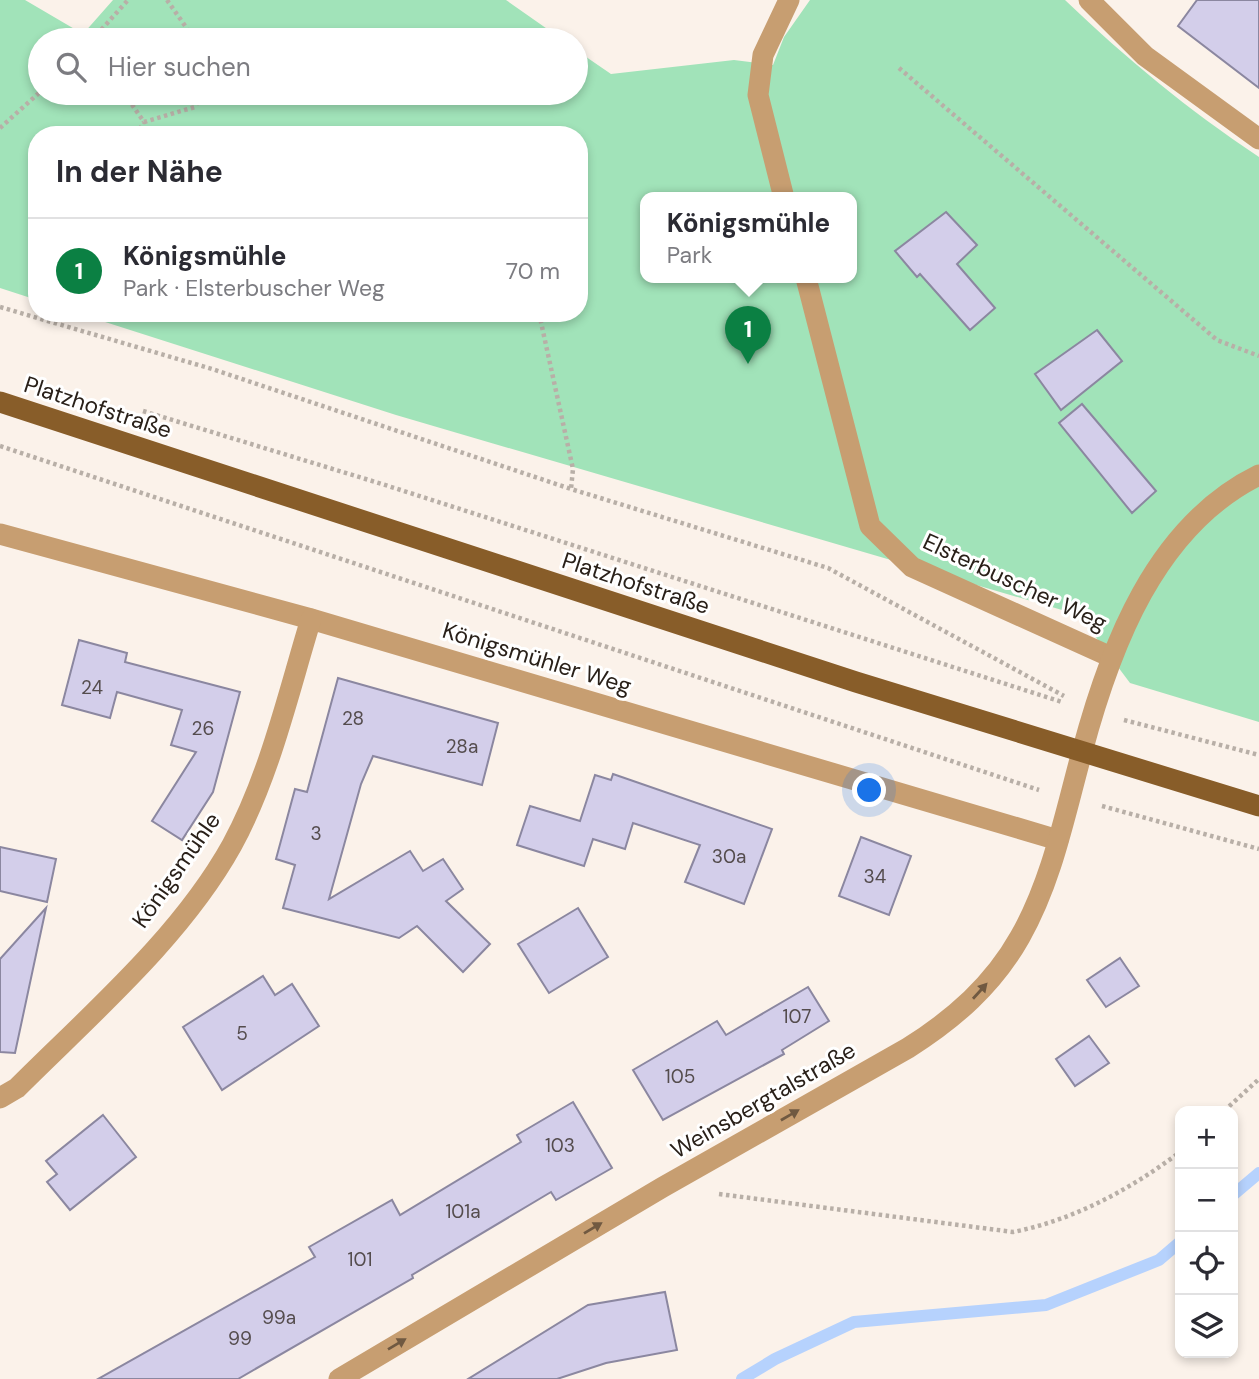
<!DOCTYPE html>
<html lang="de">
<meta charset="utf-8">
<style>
:root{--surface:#fff;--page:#f7f7f7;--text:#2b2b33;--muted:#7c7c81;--line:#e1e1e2;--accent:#0b8043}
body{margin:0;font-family:"DM Sans",sans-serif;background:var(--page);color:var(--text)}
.controls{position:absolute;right:21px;bottom:21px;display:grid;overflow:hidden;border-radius:14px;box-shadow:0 4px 10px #0003}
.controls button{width:63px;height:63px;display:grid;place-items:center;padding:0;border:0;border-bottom:2px solid var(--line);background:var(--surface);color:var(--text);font:35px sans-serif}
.you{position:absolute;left:870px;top:791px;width:24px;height:24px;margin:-18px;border:5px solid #fff;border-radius:50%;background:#1a73e8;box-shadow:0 0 0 10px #1a73e833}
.badge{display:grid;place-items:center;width:46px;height:46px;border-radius:50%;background:var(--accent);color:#fff;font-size:23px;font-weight:700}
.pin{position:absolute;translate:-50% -58px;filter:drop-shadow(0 2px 4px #0008)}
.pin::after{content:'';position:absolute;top:37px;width:24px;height:21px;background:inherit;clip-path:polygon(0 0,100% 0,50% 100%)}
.popup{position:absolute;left:640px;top:192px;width:217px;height:91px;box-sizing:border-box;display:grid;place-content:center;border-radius:14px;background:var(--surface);filter:drop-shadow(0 2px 5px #0005);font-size:23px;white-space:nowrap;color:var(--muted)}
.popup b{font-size:26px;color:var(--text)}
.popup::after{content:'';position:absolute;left:50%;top:100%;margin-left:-14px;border:14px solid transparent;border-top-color:var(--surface)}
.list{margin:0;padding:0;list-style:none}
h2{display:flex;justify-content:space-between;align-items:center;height:91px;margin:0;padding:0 28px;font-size:30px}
h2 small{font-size:23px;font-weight:400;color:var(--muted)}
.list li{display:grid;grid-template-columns:46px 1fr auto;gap:21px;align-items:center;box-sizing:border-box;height:105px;padding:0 28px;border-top:2px solid var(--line)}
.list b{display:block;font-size:26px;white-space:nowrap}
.list p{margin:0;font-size:23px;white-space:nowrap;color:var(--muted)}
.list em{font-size:23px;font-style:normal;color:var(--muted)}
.icon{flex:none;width:38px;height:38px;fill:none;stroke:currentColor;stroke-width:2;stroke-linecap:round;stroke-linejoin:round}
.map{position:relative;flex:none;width:1259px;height:1379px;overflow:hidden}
.search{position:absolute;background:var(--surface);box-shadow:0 4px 10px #0003;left:28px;top:28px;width:560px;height:77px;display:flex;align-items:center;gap:18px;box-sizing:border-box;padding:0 24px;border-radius:38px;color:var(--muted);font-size:26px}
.panel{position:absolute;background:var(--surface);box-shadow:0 4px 10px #0003;left:28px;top:126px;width:560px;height:196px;border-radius:28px}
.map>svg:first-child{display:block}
.green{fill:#a1e3b9;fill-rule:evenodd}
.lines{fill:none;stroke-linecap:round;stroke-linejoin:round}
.stream{stroke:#b6d2fd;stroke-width:12}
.building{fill:#d3ceea;stroke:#8b87a0;stroke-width:2}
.path{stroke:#b8afa7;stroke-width:4.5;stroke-dasharray:3.5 3.5;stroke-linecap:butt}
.minor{stroke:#c79e71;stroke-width:21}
.major{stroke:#885d29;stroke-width:21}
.oneway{fill:#705941}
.labels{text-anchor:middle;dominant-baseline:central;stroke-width:6;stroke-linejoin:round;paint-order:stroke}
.number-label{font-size:19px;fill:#544c4d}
.street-label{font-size:23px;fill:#292019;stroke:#fff}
</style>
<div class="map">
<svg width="1259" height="1379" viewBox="0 0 1259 1379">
<rect width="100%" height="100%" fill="#fbf2ea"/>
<path class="green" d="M0,0H25L83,34L113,0H506L563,40H40V93H576V50L611,74L734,60L773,65L784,37L810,0H1065C1129,61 1186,108 1259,157V722L1130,683L1079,615L396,415L77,313H579V135H37V300L0,288ZM645,198H851V278H645Z"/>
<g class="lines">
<g class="stream">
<polyline points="1233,1195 1259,1173"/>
<polyline points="742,1379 775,1359 854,1322 1046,1305 1159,1260 1180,1242"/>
</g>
</g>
<g class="building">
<polygon points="1197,0 1259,0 1259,88 1178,26"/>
<polygon points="946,212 977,245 957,264 995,308 970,330 920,274 917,277 895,251"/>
<polygon points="1097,330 1122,361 1061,410 1035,374"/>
<polygon points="1082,404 1156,491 1132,513 1059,423"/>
<polygon points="79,640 127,653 125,662 240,692 213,792 182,840 152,821 196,752 171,745 182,710 117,692 110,718 62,705"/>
<polygon points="338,678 498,723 482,785 373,756 361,784 329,899 410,851 423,871 443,859 463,889 446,901 490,944 463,972 417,926 399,938 283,908 295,865 276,859 295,789 307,792"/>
<polygon points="613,774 772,829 744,904 685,882 700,845 633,823 625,849 593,839 584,866 517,845 530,806 580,821 595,775 611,780"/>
<polygon points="861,837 911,856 889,915 839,896"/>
<polygon points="0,847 56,859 47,902 0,891"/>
<polygon points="46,908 15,1053 0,1052 0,959"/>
<polygon points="578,908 608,957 549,993 518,944"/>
<polygon points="1120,958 1139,986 1106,1007 1087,980"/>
<polygon points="263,976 275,995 292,984 319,1026 222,1090 183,1027"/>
<polygon points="808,987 829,1021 782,1050 784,1054 663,1120 633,1070 717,1021 726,1035"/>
<polygon points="1089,1036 1109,1063 1075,1086 1056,1059"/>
<polygon points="573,1102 612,1168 556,1200 551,1192 412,1275 413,1278 238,1379 98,1379 315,1257 309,1247 392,1200 400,1215 521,1142 517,1135"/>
<polygon points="103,1115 136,1157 70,1210 47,1182 57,1174 46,1161"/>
<polygon points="665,1292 677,1350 606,1363 557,1379 468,1379 588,1305"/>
</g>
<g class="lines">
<g class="path">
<polyline points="167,0 195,40"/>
<polyline points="92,40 128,0"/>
<polyline points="899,68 1217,340 1259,356"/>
<polyline points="124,93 144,122 195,107 203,93"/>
<polyline points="0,128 40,92"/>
<polyline points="136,135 144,122"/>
<polyline points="0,307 212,369 571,489 828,568 1064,696"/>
<polyline points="539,313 573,469 571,489"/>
<polyline points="143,411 382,484 1062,702"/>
<polyline points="0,446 1039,790"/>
<polyline points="1124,720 1259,755"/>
<polyline points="1102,806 1259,849"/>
<polyline points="1224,1111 1259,1079"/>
<path d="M719,1194L1013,1232C1074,1220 1131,1189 1180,1152"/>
</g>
<g class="minor">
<polyline points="1089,0 1145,56 1259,139"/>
<polyline points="784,198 758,95 763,55 789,0"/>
<polyline points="806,278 870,526 912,567 1111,657"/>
<polyline points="0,534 311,619 1058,840"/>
<path d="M0,1098L17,1088C91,1014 181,937 232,845C270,775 288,694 311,619"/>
<path d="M339,1379L663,1187L908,1048C954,1019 993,985 1020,937C1052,881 1065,814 1082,752C1110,647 1155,526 1259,475"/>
</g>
<polyline class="major" points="0,402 856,682 1259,806"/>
</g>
<defs><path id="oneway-solid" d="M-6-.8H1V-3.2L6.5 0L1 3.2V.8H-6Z" transform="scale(1.75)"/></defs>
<g class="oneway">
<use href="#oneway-solid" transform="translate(980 991) rotate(-48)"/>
<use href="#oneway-solid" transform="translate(790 1115) rotate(-30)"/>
<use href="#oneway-solid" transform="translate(593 1228) rotate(-31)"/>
<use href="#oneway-solid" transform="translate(397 1344) rotate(-31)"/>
</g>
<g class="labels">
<g class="number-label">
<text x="92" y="687">24</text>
<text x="353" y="718">28</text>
<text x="203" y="728">26</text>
<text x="462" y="746">28a</text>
<text x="316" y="833">3</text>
<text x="729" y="856">30a</text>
<text x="875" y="876">34</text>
<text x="797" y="1016">107</text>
<text x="242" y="1033">5</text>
<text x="680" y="1076">105</text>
<text x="560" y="1145">103</text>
<text x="463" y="1211">101a</text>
<text x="360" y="1259">101</text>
<text x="279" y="1317">99a</text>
<text x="240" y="1338">99</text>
</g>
<g class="street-label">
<text transform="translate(98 407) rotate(18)">Platzhofstraße</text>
<text transform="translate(1015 582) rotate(25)">Elsterbuscher Weg</text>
<text transform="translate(636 583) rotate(18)">Platzhofstraße</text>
<text transform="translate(537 658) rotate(17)">Königsmühler Weg</text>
<text transform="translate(176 870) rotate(-55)">Königsmühle</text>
<text transform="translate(763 1100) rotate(-30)">Weinsbergtalstraße</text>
</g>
</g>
</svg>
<div class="controls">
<button>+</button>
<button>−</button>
<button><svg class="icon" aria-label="locate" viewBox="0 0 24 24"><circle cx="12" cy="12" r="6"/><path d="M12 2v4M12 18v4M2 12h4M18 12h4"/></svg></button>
<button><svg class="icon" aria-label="layers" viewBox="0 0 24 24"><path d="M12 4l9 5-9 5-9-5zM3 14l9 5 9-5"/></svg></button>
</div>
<div class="you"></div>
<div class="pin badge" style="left:748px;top:364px">1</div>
<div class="popup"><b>Königsmühle</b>Park</div>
<div class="search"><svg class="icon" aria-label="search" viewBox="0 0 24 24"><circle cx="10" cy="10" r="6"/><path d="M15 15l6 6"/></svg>Hier suchen</div>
<section class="panel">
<h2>In der Nähe<small></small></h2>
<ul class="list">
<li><span class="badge">1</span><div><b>Königsmühle</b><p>Park · Elsterbuscher Weg</p></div><em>70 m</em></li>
</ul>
</section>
</div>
